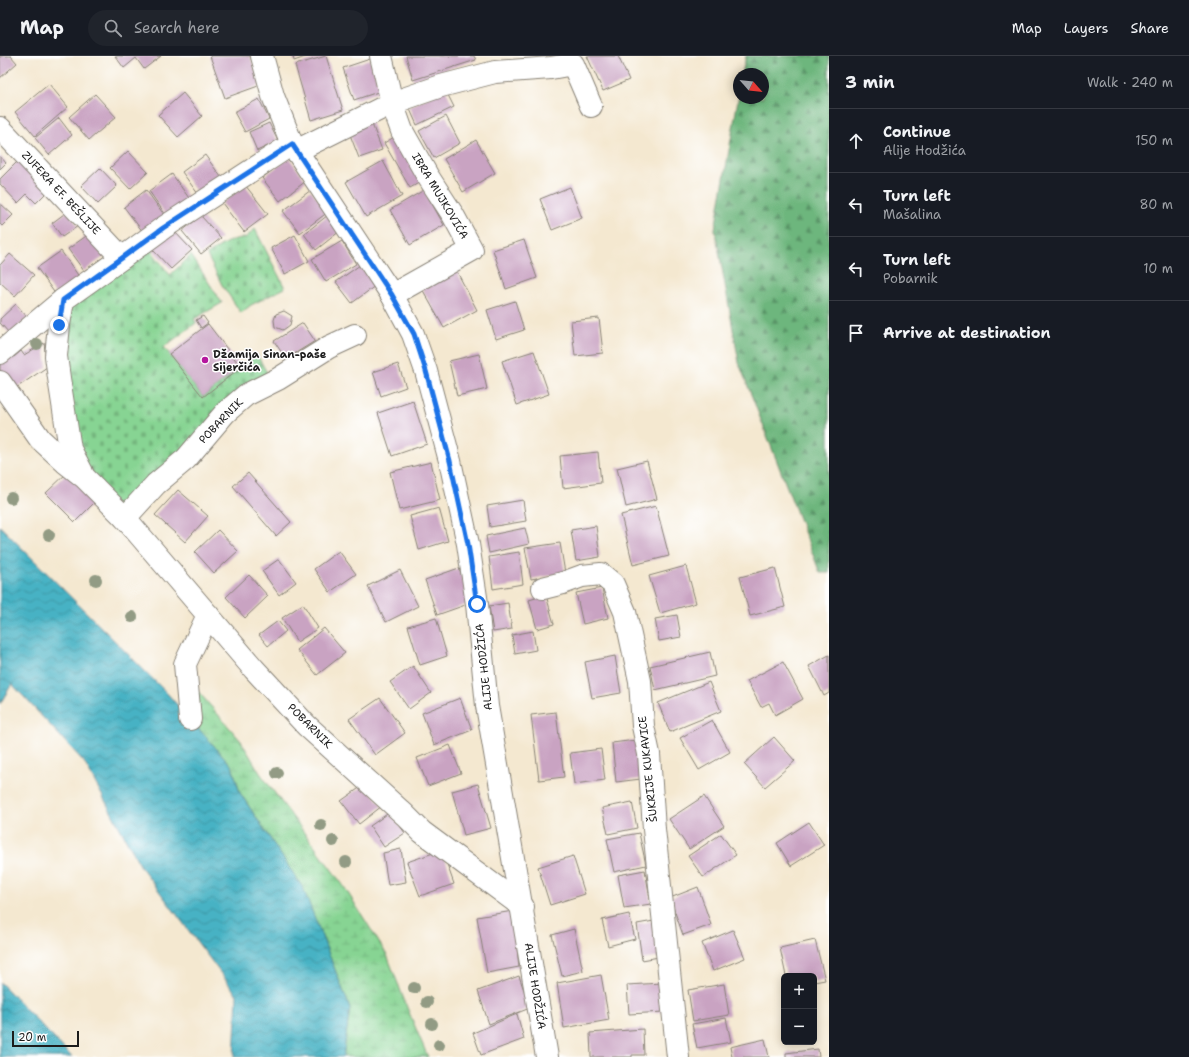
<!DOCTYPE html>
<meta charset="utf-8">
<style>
:root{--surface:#171b24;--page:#20242c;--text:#f1f3f6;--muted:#9ea1a6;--line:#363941}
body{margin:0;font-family:"Shantell Sans",sans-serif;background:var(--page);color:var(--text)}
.controls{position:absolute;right:12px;bottom:12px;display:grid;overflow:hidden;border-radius:6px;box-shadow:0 2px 10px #0003}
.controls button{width:36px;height:36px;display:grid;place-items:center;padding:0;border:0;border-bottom:1px solid var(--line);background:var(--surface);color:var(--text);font:20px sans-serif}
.compass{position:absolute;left:733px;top:12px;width:36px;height:36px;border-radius:50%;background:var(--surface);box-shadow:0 2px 10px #0003;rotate:117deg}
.scale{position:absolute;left:12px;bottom:10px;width:67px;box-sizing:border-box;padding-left:4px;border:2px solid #1c1c1c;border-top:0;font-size:11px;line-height:14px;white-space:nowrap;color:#1c1c1c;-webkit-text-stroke:3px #fff;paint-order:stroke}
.stop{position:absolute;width:12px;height:12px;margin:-9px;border:3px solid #1a73e8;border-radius:50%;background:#fff}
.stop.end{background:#1a73e8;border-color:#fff;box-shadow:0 1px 4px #0008}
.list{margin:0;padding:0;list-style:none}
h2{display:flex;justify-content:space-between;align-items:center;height:52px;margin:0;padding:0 16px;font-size:17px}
h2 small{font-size:13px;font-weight:400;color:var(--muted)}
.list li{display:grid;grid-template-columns:26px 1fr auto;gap:12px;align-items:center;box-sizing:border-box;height:64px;padding:0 16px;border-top:1px solid var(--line)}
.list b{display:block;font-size:15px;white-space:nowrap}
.list p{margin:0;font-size:13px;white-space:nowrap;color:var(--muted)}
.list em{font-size:13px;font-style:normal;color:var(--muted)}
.icon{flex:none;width:22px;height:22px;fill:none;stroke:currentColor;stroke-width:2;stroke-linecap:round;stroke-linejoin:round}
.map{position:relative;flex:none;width:829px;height:1001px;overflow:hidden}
header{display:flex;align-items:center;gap:24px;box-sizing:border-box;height:56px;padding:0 20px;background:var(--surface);border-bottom:1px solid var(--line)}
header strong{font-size:19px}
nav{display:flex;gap:22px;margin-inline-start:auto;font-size:14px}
.search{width:280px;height:36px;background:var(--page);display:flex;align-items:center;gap:10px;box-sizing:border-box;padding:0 14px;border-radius:22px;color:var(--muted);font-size:15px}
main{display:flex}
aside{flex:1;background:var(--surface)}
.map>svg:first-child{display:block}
.forest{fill:url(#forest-firs);stroke:#44694c}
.wetland{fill:url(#wetland-marsh);stroke:#527858}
.cemetery{fill:url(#cemetery-stones);stroke:#527858}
.water{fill:url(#water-waves);stroke:#326770}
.building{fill:#c9a3c2}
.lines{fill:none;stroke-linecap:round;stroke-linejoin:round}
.minor-casing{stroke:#888276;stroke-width:24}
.major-casing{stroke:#888276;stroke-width:24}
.minor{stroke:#fff;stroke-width:22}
.major{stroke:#fff;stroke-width:22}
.tree{fill:#929b84}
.route{stroke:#1a73e8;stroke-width:5}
.poi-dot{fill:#b5179e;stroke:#fff;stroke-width:1.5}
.labels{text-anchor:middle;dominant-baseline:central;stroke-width:3;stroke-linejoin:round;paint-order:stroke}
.street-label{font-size:11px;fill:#1c1c1c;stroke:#fff}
.poi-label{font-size:11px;font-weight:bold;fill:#1c1c1c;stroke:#fff;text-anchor:start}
</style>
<header>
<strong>Map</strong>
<div class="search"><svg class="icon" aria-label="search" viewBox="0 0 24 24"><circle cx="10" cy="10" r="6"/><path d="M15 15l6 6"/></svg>Search here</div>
<nav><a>Map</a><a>Layers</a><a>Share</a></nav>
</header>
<main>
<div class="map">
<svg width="829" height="1001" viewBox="0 0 829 1001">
<defs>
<pattern id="forest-firs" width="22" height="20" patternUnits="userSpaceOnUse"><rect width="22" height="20" fill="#6db67d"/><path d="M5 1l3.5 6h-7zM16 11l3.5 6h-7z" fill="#599366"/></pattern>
<pattern id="wetland-marsh" width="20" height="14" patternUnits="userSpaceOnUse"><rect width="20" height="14" fill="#87d493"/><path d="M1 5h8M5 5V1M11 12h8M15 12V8" fill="none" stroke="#74b57e"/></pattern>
<pattern id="cemetery-stones" width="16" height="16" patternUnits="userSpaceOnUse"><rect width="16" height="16" fill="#87d493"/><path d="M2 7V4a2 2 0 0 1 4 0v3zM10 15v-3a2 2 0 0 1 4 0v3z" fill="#74b57e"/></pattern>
<pattern id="water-waves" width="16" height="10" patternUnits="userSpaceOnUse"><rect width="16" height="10" fill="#47b2c4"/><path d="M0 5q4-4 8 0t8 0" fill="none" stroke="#3a909e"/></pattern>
</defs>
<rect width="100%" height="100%" fill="#fff"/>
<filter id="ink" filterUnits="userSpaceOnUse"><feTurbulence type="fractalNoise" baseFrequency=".025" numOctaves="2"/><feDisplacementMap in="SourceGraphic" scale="8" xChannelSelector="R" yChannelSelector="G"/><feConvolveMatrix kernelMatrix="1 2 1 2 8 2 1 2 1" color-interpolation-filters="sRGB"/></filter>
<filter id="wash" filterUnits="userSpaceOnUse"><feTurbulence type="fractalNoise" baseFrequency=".012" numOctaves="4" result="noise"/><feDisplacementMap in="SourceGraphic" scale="16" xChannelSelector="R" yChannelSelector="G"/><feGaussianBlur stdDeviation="0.9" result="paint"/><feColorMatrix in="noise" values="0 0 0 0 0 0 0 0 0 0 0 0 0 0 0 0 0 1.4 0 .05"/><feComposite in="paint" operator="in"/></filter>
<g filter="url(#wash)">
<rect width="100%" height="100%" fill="#f4e8d0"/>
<polygon class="forest" points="746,0 829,0 829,517 820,517 739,307 715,173 739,38 739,42 763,42 763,18 742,18"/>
<polygon class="wetland" points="189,625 241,685 260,717 343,829 387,899 408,954 428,1001 343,1001 350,952 303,832 240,737 232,710 199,673 191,653"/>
<g class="cemetery">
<path d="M255,173L285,232L251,249L241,257L222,229L207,199C219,191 229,182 245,182Z"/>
<polygon points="144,185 170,219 191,199 222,247 194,263 196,267 164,291 203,341 257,299 270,322 122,459 70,393 63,244"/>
</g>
<g class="water">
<polygon points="0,470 165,635 232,710 240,737 303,832 350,952 343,1001 234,1001 237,939 141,811 84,706 12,628 0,648"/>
<polygon points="0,926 72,1001 0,1001"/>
</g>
<g id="blocks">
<g class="building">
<polygon points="0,0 11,0 17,7 0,22"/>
<polygon points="115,0 161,0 144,13 136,2 124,12"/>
<polygon points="210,0 250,0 261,29 225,42"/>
<polygon points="293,0 308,0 294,5"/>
<polygon points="326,0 343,54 311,64 295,9"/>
<polygon points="406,0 474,0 476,4 413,24"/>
<polygon points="587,0 618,0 629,24 603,35"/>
<polygon points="370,3 381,35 354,44 343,12"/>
<polygon points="49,28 68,51 35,80 15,56"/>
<polygon points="445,33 454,51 417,69 409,51"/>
<polygon points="183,37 202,60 178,81 158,59"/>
<polygon points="95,38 116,61 89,84 69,61"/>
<polygon points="259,43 269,63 245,76 234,56"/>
<polygon points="446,60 460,87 434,102 419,75"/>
<polygon points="59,62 72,79 49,99 35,82"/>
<polygon points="370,63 382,94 359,102 347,71"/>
<polygon points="269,67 278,85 257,95 249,76"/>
<polygon points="396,80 422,125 410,132 384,87"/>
<polygon points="476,84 495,117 463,136 444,103"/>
<polygon points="128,95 148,116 130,133 110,112"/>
<polygon points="205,99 224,125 201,142 182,116"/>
<polygon points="0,100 6,107 0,113"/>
<polygon points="289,102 306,125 280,145 262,122"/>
<polygon points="19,104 49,134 36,147 27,138 18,147 0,128 0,123"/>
<polygon points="383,105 402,140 366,161 346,126"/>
<polygon points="100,112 117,130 98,148 81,130"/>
<polygon points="172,118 191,145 168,162 149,135"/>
<polygon points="245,129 268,158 244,176 222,147"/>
<polygon points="570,131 582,162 552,174 540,143"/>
<polygon points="146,134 165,160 143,176 124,151"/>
<polygon points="311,134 328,156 300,177 283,155"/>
<polygon points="424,134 444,169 410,189 390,154"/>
<polygon points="0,147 13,159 2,170 0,168"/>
<polygon points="68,155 78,170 62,181 52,167"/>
<polygon points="328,159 340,175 316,194 304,178"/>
<polygon points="201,160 221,182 201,198 182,175"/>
<polygon points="173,174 192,194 171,213 152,193"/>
<polygon points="89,178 105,200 84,215 68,193"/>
<polygon points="295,179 309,205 285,218 271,192"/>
<polygon points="524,184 537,222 506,233 493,194"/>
<polygon points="342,185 356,208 326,226 312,203"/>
<polygon points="61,195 80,222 56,239 37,212"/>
<polygon points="10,198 34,219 15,240 0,226 0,209"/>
<polygon points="360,209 375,230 352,247 336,226"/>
<polygon points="454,210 477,254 444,272 420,229"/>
<polygon points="515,245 524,274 496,283 487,254"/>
<polygon points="16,248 28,262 10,278 0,267 0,263"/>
<polygon points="284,255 292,260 290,269 283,274 275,271 274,264 276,258"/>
<polygon points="203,260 208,267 201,272 196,264"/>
<polygon points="599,262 603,297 575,300 571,265"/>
<polygon points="303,267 315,285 286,303 274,285"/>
<polygon points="208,268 241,311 203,341 169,298"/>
<polygon points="44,287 47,311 13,334 0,314 0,305 11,296 14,301 21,295 24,299"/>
<polygon points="534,295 549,338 517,349 502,305"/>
<polygon points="479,298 487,333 457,340 449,305"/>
<polygon points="398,308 406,331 381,340 373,316"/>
<polygon points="413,345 427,388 392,400 378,357"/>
<polygon points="598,396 601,427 563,432 560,400"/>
<polygon points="647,405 657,443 626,451 617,412"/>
<polygon points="431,406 440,444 399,454 390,416"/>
<polygon points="69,415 97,444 75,466 46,437"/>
<polygon points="248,417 291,466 276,480 233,430"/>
<polygon points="178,434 208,460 185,486 155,459"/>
<polygon points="523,444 526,465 490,471 487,450"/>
<polygon points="656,450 669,500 633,509 621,459"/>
<polygon points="439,452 448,485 419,494 410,460"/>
<polygon points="596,470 600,501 576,505 571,474"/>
<polygon points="525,472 529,488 489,497 486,480"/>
<polygon points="218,474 238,495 214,517 195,496"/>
<polygon points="560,487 565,517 531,523 525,492"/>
<polygon points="339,495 356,518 330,536 314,513"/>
<polygon points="519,496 523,528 493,533 489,501"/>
<polygon points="279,503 296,526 279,539 262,515"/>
<polygon points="686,510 696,547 660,557 649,520"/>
<polygon points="459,512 471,547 437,559 425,524"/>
<polygon points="775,512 785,551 750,560 740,521"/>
<polygon points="400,514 418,550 386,566 368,530"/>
<polygon points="249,519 268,540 245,562 226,541"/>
<polygon points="602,532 608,562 583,568 576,537"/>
<polygon points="546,539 554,568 537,573 529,544"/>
<polygon points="508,547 512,573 493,576 489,550"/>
<polygon points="303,548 318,572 297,586 282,562"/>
<polygon points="677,559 681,581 659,585 655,563"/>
<polygon points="436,562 447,600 420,609 408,570"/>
<polygon points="278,565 286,575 268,590 259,579"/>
<polygon points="324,572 345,597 317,619 297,594"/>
<polygon points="533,575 536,594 515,598 512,579"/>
<polygon points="710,596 715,620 655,634 650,610"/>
<polygon points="829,599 829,637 824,640 809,610"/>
<polygon points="615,600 621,637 592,642 585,606"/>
<polygon points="783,606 803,643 775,659 769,647 761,651 747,625"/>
<polygon points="413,610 431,637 409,653 390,626"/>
<polygon points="709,626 721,655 670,676 658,647"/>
<polygon points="380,642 405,677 375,699 349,663"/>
<polygon points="460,642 472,674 434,689 422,657"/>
<polygon points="556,656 564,721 539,724 531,659"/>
<polygon points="712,664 730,696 699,714 680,682"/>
<polygon points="774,681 795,705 765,731 744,708"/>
<polygon points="636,684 641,723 616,726 612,687"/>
<polygon points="450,689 461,717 428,730 417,702"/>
<polygon points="601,693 605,724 574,728 570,697"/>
<polygon points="365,728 382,750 359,768 341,745"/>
<polygon points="478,728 491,772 464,779 452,735"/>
<polygon points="704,740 724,770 689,793 669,763"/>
<polygon points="632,746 637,772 608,778 602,752"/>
<polygon points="390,756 405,777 384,791 370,770"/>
<polygon points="809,766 824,789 791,810 777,787"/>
<polygon points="639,777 646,809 614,816 607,783"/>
<polygon points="721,778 736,799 703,821 688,800"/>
<polygon points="401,793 406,826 388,829 383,797"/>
<polygon points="442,794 454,828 420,840 407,806"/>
<polygon points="573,800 585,838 550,849 538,811"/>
<polygon points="645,814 651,848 624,852 618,819"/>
<polygon points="698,831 711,869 683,879 670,842"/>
<polygon points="513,855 519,911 487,917 477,861"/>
<polygon points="629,858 635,883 608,890 602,864"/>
<polygon points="654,865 659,901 642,904 637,868"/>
<polygon points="574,873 583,915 562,920 552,879"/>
<polygon points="733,874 745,902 713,915 702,887"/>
<polygon points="815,884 825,924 814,926 814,920 786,920 780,892"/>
<polygon points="601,919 609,964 564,972 557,927"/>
<polygon points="519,920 530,952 489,968 478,935"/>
<polygon points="662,927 664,956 629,958 627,929"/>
<polygon points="724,928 729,959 693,965 688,934"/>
<polygon points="517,958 524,983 481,999 473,977"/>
<polygon points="726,962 731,986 697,992 692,968"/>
<polygon points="643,973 644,999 632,999 632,1001 591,1001 590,977"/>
<polygon points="765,983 769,1001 732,1001 730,991"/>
<polygon points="818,993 819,1001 786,1001 786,997"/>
</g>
</g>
</g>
<g filter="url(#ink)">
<use href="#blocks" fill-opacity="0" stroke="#888276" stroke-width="1"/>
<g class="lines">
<g class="minor-casing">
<g id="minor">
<polyline points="381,0 392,47 402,75 427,119 453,159 472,194 392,239"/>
<polyline points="0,72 122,202"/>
<polyline points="296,95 392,47 441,30 495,16 551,12 573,8 591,50"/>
<polyline points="63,244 59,269 56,300 59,322 70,393 82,416"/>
<polyline points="0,297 63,244 122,202 163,172 292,88"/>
<polyline points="0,326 40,383 65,406 84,421 125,462 254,613 306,669 405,759 422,776 523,851"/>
<polyline points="125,462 156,428 186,403 225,357 246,339 278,323 329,291 355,279"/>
<polyline points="543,532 563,527 582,520 601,518 613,528 625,556 640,625 643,670 649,698 654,773 678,1001"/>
<polyline points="190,663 185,608 208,559"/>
</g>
</g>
<g class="major-casing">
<polyline id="major" points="262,0 273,40 292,88 392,239 413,278 426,315 450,405 468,488 477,548 487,650 547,1001"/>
</g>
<use href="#minor" class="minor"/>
<use href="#major" class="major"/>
</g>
<g class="tree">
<circle cx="37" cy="288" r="6"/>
<circle cx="11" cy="442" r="6"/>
<circle cx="49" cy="479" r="6"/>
<circle cx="96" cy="524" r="6"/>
<circle cx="132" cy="561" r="6"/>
<circle cx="277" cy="717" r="6"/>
<circle cx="321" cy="769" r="6"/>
<circle cx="333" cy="785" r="6"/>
<circle cx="346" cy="806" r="6"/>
<circle cx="414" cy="932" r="6"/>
<circle cx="427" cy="946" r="6"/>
<circle cx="432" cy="968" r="6"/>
<circle cx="439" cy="989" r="6"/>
</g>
</g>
<g class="lines" filter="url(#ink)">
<polyline class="route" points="59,269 63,244 122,202 163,172 292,88 392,239 414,278 426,315 450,405 468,488 477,548"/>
</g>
<circle class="poi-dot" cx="205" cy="304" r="4"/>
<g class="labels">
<g class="street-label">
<text transform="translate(61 137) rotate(47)">ZUFERA EF. BEŠLIJE</text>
<text transform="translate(440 140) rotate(59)">IBRA MUJKOVIĆA</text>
<text transform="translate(221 365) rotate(-46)">POBARNIK</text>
<text transform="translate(484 611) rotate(-96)">ALIJE HODŽIĆA</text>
<text transform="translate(310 670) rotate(45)">POBARNIK</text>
<text transform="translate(648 713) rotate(-96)">ŠUKRIJE KUKAVICE</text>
<text transform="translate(535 930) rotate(81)">ALIJE HODŽIĆA</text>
</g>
<g class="poi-label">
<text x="213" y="298">Džamija Sinan-paše<tspan x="213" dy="13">Sijerčića</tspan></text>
</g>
</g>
</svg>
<div class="controls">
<button>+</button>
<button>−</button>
</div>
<svg class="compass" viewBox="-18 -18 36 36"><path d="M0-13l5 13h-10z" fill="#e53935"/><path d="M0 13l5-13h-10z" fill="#9ea1a6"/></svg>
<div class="scale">20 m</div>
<div class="stop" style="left:477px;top:548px"></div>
<div class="stop end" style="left:59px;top:269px"></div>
</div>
<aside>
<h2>3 min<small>Walk · 240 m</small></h2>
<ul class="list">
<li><svg class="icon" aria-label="ahead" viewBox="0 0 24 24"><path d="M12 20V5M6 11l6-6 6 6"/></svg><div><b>Continue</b><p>Alije Hodžića</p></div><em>150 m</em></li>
<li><svg class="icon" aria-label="left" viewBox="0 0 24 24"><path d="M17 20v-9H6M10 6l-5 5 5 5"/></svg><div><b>Turn left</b><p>Mašalina</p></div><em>80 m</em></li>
<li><svg class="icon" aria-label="left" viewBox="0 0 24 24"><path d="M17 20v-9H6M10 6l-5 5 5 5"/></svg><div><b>Turn left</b><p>Pobarnik</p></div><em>10 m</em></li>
<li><svg class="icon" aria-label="arrive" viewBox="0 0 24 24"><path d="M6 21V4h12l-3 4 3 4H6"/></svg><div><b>Arrive at destination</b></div></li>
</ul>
</aside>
</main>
